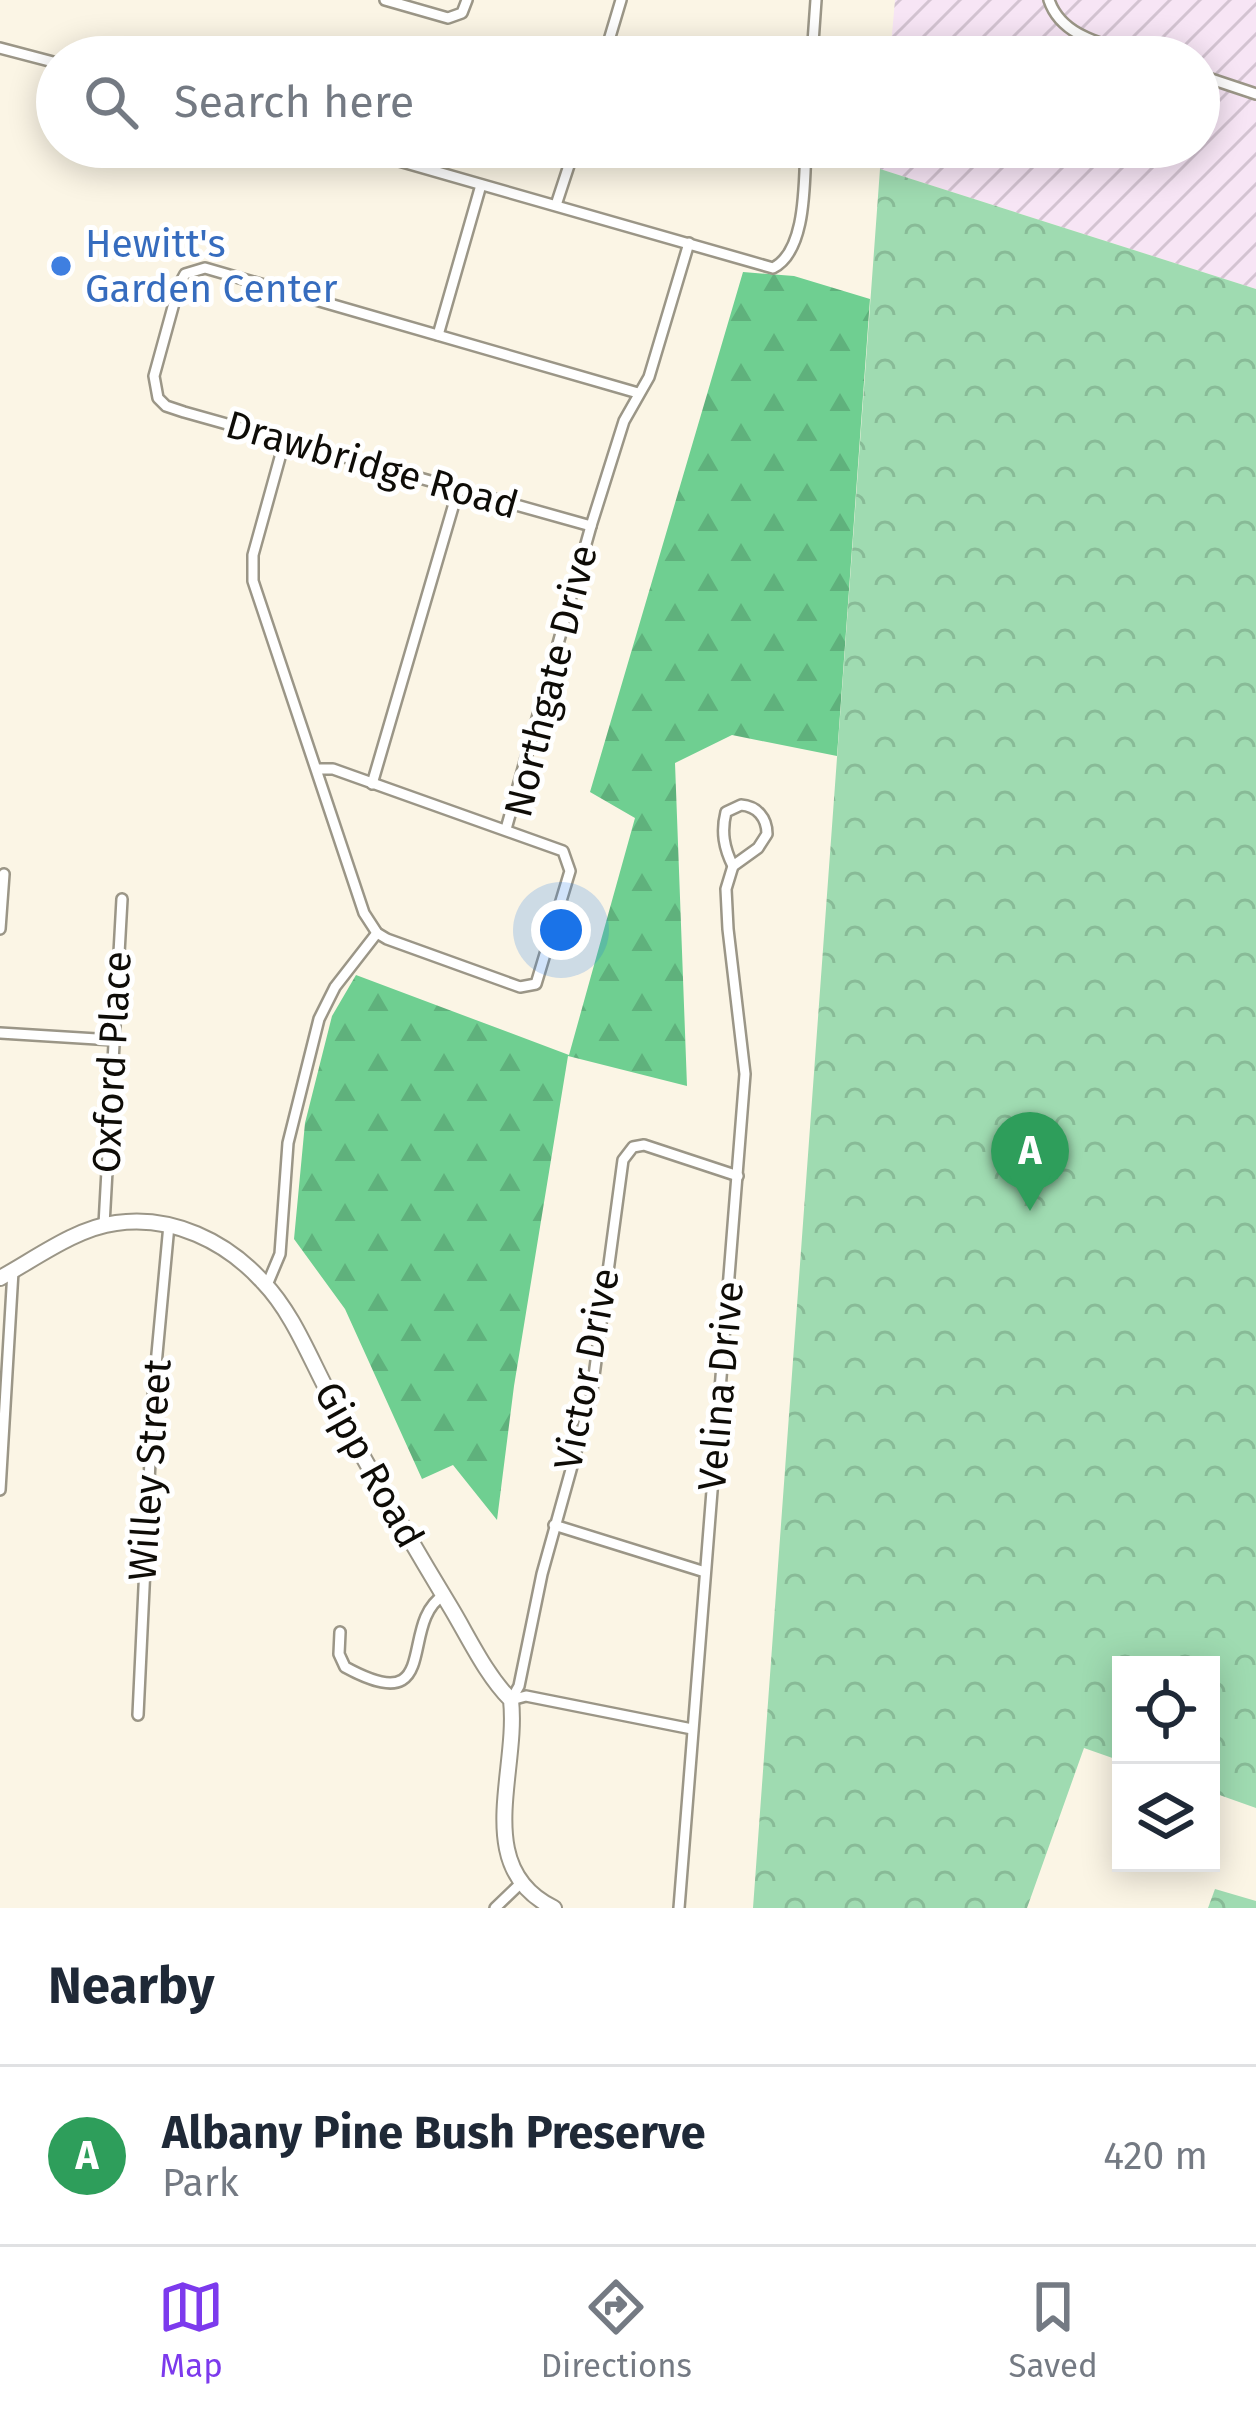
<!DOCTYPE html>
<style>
:root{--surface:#fff;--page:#f6f6f7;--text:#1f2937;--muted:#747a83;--line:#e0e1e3;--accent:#7c3aed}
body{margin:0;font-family:"Fira Sans",sans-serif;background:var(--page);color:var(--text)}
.controls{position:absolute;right:36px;bottom:36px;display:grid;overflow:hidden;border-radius:0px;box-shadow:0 6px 30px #0003}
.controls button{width:108px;height:108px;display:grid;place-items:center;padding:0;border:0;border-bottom:3px solid var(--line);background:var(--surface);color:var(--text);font:60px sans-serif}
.you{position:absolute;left:561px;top:930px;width:42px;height:42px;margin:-30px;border:9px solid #fff;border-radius:50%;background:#1a73e8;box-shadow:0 0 0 18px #1a73e833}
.badge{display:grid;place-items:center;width:78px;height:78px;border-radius:50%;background:var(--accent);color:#fff;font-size:39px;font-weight:700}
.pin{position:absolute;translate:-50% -99px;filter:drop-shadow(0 3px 6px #0008)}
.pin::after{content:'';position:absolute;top:63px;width:42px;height:36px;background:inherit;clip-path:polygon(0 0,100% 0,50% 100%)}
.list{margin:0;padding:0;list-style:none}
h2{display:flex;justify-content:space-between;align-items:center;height:156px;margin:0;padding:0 48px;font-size:51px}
h2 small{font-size:39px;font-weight:400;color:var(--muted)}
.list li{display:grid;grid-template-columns:78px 1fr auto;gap:36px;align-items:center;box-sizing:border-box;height:180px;padding:0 48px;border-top:3px solid var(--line)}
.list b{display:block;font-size:45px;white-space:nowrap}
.list p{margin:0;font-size:39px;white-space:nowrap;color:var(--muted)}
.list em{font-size:39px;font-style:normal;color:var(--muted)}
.icon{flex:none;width:66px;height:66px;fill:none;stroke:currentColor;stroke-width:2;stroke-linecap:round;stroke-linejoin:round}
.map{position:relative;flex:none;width:1256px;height:1908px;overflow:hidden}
.search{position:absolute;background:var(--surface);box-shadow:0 6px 30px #0003;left:36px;right:36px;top:36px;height:132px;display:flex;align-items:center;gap:30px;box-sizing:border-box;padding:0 42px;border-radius:66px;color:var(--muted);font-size:45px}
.sheet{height:336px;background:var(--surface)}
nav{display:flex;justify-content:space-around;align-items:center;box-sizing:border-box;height:168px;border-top:3px solid var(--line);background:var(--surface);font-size:33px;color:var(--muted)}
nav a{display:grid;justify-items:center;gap:6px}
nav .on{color:var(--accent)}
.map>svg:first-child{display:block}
.industrial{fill:url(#industrial-furrows)}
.forest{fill:url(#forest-firs)}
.park{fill:url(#park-crowns)}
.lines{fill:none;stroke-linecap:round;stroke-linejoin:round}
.street-casing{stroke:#9b9687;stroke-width:14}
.secondary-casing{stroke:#9b9687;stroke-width:18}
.street{stroke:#fff;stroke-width:9}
.secondary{stroke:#fff;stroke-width:14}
.shop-dot{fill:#3f7fe0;stroke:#fff;stroke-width:4.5}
.labels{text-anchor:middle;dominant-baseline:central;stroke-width:10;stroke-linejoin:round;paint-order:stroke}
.shop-label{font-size:39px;fill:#366cbe;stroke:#fff;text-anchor:start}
.street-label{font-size:39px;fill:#0e0c07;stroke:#fff}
</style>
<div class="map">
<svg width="1256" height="1908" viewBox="0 0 1256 1908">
<defs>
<pattern id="industrial-furrows" width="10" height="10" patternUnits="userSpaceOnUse" patternTransform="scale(3)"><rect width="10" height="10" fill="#f7e5f5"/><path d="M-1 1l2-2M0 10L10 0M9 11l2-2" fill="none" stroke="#d3c3d1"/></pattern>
<pattern id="forest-firs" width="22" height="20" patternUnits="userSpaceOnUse" patternTransform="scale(3)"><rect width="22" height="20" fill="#6fcf91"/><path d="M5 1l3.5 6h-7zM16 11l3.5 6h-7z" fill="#5fb17c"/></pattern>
<pattern id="park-crowns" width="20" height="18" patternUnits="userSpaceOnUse" patternTransform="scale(3)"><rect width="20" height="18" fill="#9fdbb1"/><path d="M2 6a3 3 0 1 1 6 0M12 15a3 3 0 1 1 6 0" fill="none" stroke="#88bb97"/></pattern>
</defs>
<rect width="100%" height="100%" fill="#fbf5e5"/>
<polygon class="industrial" points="895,0 1256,0 1256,289 880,169 882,147 1199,147 1199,57 890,57"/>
<polygon class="forest" points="743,272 794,276 870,299 837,756 732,735 675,763 687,1086 568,1056 514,1386 497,1520 453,1465 422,1479 345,1309 294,1239 305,1123 332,1016 356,975 569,1055 635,818 590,792"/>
<g class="park">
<polygon points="880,169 1256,289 1256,1808 1211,1792 1211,1665 1121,1665 1121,1761 1084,1748 1027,1908 753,1908"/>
<polygon points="1215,1889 1256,1901 1256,1908 1208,1908"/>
</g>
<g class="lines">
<g class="street-casing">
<g id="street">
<polyline points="385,0 448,18 462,13 467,0"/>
<path d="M1049,0C1062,39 1109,45 1144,57"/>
<polyline points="0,48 57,63"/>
<polyline points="604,57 621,0"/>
<polyline points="812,57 816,0"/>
<polyline points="1199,75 1256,94"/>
<path d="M350,147L773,268C807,251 804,181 806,147"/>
<polyline points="556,205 575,147"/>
<polyline points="438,335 481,185"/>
<polyline points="284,443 253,555 253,581 364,913 377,933 387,939 520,987 536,984 570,871 563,851 333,769 317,769"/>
<polyline points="591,526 184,412 166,406 158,398 154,376 179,285 185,274 205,268 638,393"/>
<polyline points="372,784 458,490"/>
<path d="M741,805C757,806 767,818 767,834L758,848L733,866C724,848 721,832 726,812Z"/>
<polyline points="506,829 591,526 624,421 649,377 689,243"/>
<polyline points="0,929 4,874"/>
<polyline points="0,1033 113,1040"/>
<polyline points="104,1225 122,899"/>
<polyline points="267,1285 280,1254 288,1143 319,1019 335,987 377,933"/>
<polyline points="0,1490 13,1271"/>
<polyline points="554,1525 705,1572"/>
<path d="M340,1632L339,1654L345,1667C444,1721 397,1623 444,1595"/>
<polyline points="511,1700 519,1686 542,1574 591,1398 623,1160 633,1147 644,1145 738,1176"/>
<polyline points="511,1700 526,1696 692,1729"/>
<polyline points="138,1715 153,1397 169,1225"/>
<polyline points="495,1908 520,1884"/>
<polyline points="679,1908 745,1074 728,929 726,889 733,866"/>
</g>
</g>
<g class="secondary-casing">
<path id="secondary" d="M0,1278C35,1259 76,1228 116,1223C172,1215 226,1241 263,1282C292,1312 309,1356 328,1392C367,1466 408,1537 451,1608C469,1638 486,1675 511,1700C519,1772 471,1868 554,1908"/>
</g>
<use href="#street" class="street"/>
<use href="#secondary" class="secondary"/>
</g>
<circle class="shop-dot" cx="61" cy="266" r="12"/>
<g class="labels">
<g class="shop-label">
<text x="85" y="244">Hewitt's<tspan x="85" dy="45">Garden Center</tspan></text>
</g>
<g class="street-label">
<text transform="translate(372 465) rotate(16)">Drawbridge Road</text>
<text transform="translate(551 681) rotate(-76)">Northgate Drive</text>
<text transform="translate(112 1062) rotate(-87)">Oxford Place</text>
<text transform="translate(587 1369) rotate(-79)">Victor Drive</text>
<text transform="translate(721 1386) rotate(-85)">Velina Drive</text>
<text transform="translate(369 1465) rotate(61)">Gipp Road</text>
<text transform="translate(150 1470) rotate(-86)">Willey Street</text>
</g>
</g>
</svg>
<div class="controls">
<button><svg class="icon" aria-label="locate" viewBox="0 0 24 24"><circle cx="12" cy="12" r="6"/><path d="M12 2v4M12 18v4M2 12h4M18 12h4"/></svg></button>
<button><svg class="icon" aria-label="layers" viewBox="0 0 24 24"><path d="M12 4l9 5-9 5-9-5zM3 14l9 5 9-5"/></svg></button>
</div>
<div class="you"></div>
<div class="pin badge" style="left:1030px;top:1211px;background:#2e9e5b">A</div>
<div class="search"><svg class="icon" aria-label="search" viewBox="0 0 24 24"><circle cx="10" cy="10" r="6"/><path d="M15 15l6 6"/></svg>Search here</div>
</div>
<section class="sheet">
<h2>Nearby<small></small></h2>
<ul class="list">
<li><span class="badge" style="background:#2e9e5b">A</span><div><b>Albany Pine Bush Preserve</b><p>Park</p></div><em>420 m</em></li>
</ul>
</section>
<nav>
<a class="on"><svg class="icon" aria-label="map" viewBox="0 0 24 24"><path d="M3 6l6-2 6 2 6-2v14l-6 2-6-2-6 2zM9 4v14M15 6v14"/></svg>Map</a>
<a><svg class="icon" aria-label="directions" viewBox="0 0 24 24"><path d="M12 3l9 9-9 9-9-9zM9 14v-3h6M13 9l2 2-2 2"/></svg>Directions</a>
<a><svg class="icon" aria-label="saved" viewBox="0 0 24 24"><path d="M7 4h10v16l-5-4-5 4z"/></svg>Saved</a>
</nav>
